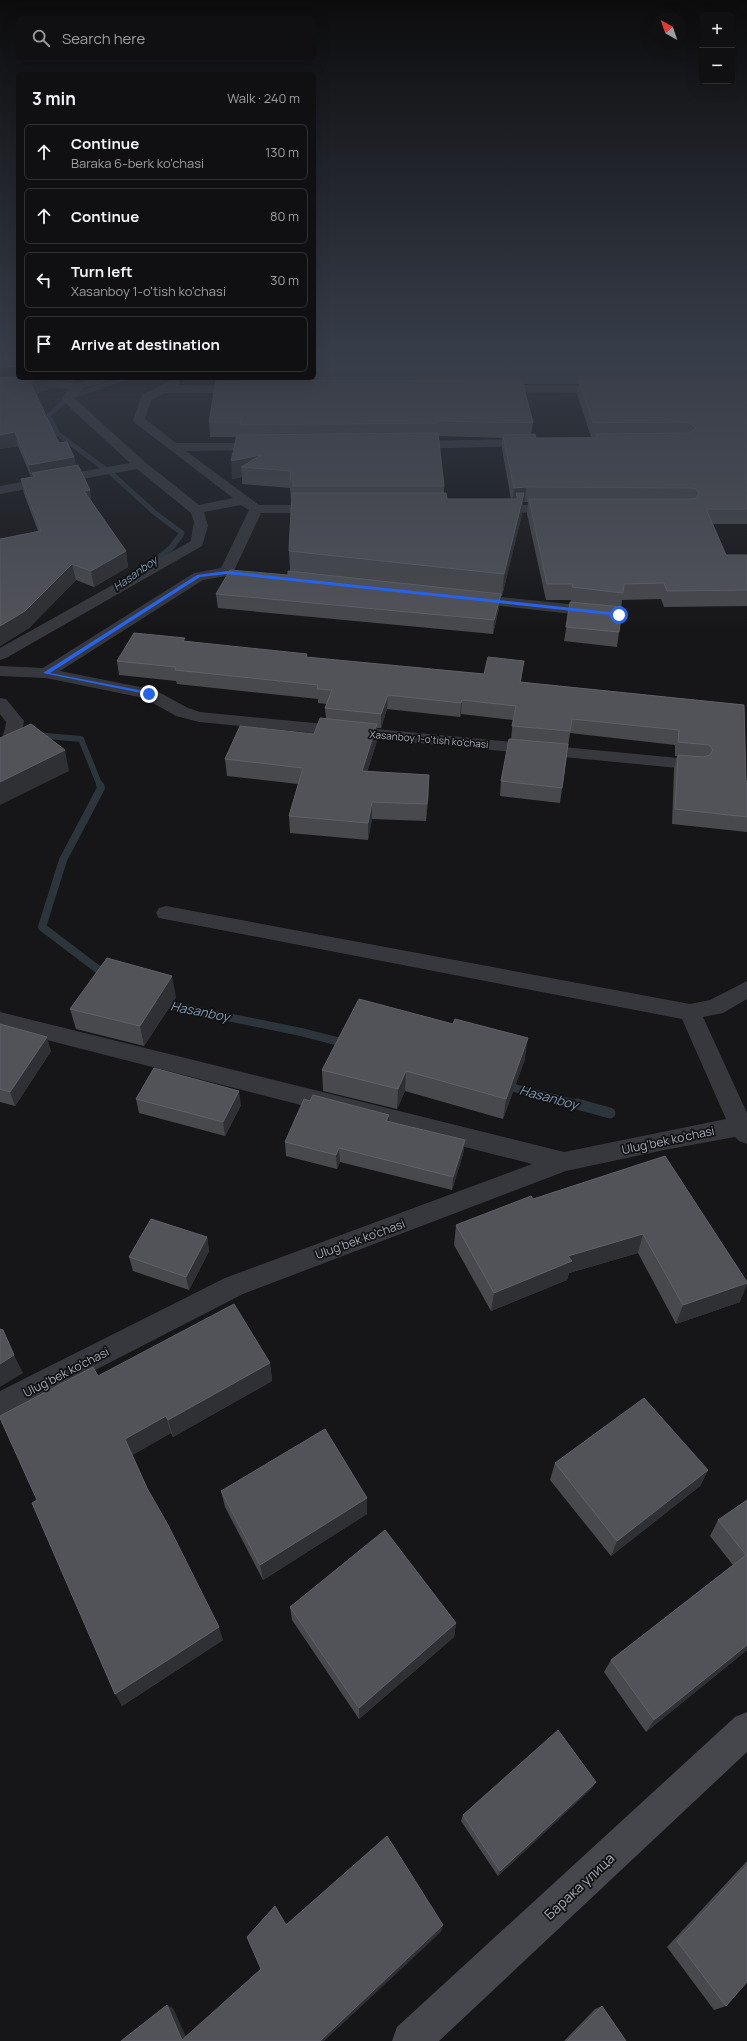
<!DOCTYPE html>
<meta charset="utf-8">
<style>
:root{--surface:#101012;--page:#19191b;--text:#f1f3f6;--muted:#9c9d9f;--line:#303032}
body{margin:0;font-family:Manrope,sans-serif;background:var(--page);color:var(--text)}
.controls{position:absolute;right:12px;top:12px;display:grid;overflow:hidden;border-radius:6px;box-shadow:0 4px 16px #0002}
.controls button{width:36px;height:36px;display:grid;place-items:center;padding:0;border:0;border-bottom:1px solid var(--line);background:var(--surface);color:var(--text);font:20px sans-serif}
.compass{position:absolute;left:651px;top:12px;width:36px;height:36px;border-radius:50%;background:var(--surface);box-shadow:0 4px 16px #0002;rotate:320deg}
.stop{position:absolute;width:12px;height:12px;margin:-9px;border:3px solid #2563eb;border-radius:50%;background:#fff}
.stop.end{background:#2563eb;border-color:#fff;box-shadow:0 1px 4px #0008}
.list{margin:0;padding:0;list-style:none}
h2{display:flex;justify-content:space-between;align-items:center;height:52px;margin:0;padding:0 16px;font-size:17px}
h2 small{font-size:13px;font-weight:400;color:var(--muted)}
.list li{display:grid;grid-template-columns:26px 1fr auto;gap:12px;align-items:center;box-sizing:border-box;height:56px;margin:0 8px 8px;padding:0 8px;border:1px solid var(--line);border-radius:6px}
.list b{display:block;font-size:15px;white-space:nowrap}
.list p{margin:0;font-size:13px;white-space:nowrap;color:var(--muted)}
.list em{font-size:13px;font-style:normal;color:var(--muted)}
.icon{flex:none;width:22px;height:22px;fill:none;stroke:currentColor;stroke-width:2;stroke-linecap:round;stroke-linejoin:round}
.map{position:relative;flex:none;width:747px;height:2041px;overflow:hidden}
.search{position:absolute;background:var(--surface);box-shadow:0 4px 16px #0002;left:16px;top:16px;width:300px;height:44px;display:flex;align-items:center;gap:10px;box-sizing:border-box;padding:0 14px;border-radius:6px;color:var(--muted);font-size:15px}
.panel{position:absolute;background:var(--surface);box-shadow:0 4px 16px #0002;left:16px;top:72px;width:300px;height:308px;border-radius:6px}
.map>svg:first-child{display:block}
.lines{fill:none;stroke-linecap:round;stroke-linejoin:round}
.stream-far3{stroke:#2c353c;stroke-width:5}
.stream-far2{stroke:#2c353c;stroke-width:6}
.stream-far1{stroke:#2c353c;stroke-width:8}
.stream{stroke:#2c353c;stroke-width:11}
.street{fill:#37383d;fill-rule:evenodd}
.secondary{fill:#45474d;fill-rule:evenodd}
.wall{fill:#47494d;fill-rule:evenodd}
.shaded-wall{fill:#2f3033}
.building{fill:#525359;stroke:#5f6168}
.route{fill:#2563eb}
.labels{text-anchor:middle;dominant-baseline:central;stroke-width:3.5;stroke-linejoin:round;paint-order:stroke}
.far-street-label{font-size:10px;fill:#a8adb8;stroke:#111113}
.far-water-label{font-size:11px;font-style:italic;fill:#7f9bb3;stroke:#111113}
.street-label{font-size:12px;fill:#a8adb8;stroke:#111113}
.water-label{font-size:13px;font-style:italic;fill:#7f9bb3;stroke:#111113}
.near-street-label{font-size:14px;fill:#a8adb8;stroke:#111113}
</style>
<div class="map">
<svg width="747" height="2041" viewBox="0 0 747 2041">
<rect width="100%" height="100%" fill="#161618"/>
<g class="lines">
<g class="stream-far3">
<polyline points="70,397 125,378"/>
<polyline points="66,400 48,416 58,434 105,469"/>
<polyline points="111,473 155,513 182,533 180,537"/>
</g>
<g class="stream-far2">
<polyline points="147,567 171,548 180,536"/>
<polyline points="35,735 81,739 100,786"/>
</g>
<g class="stream-far1">
<polyline points="100,785 101,788 63,860 42,927 108,977"/>
<polyline points="159,1003 301,1032 348,1044"/>
<polyline points="503,1085 581,1105"/>
</g>
<polyline class="stream" points="577,1104 610,1113"/>
<g class="street">
<polygon points="94,378 111,378 109,380 83,389 74,398 145,462 199,505 233,498 135,423 133,420 142,395 175,378 181,382 177,385 248,386 250,389 248,392 244,393 165,393 151,400 145,419 176,443 268,443 270,446 264,450 186,451 259,505 321,505 326,506 328,509 326,512 321,513 261,513 232,575 203,580 60,671 155,690 188,708 200,712 699,760 705,761 708,765 705,769 699,770 199,722 176,716 144,698 46,678 0,676 0,666 43,668 194,573 221,568 249,510 241,505 204,512 208,526 202,546 6,658 0,660 0,648 191,541 191,539 194,522 191,513 137,469 0,494 0,486 130,463 63,401 61,398 69,389 42,387 0,390 0,382 42,379 78,383"/>
<polygon points="494,385 608,385 614,389 608,393 490,392 488,389 490,386"/>
<polygon points="532,439 536,440 538,443 536,446 410,449 404,445 410,441"/>
<polygon points="491,505 557,505 562,506 564,509 562,512 557,513 486,512 484,509 486,506"/>
<polygon points="471,594 598,607 603,609 606,612 603,615 598,617 466,602 463,599 466,596"/>
<path d="M0,698L6,699L24,721C22,736 15,747 0,751C0,740 5,733 6,722L0,714Z"/>
<polygon points="166,906 690,1004 710,1000 747,981 747,999 723,1013 703,1017 747,1113 747,1144 739,1141 735,1137 664,1150 566,1171 243,1294 0,1419 0,1391 225,1278 532,1164 0,1028 0,1012 564,1152 726,1119 682,1019 159,918 156,913 159,908"/>
</g>
<polygon class="secondary" points="747,1712 747,1752 439,2041 392,2041 397,2027 735,1717"/>
</g>
<g class="wall">
<polygon points="0,343 18,378 81,378 73,381 47,378 49,389 36,394 59,443 74,457 76,466 92,502 126,551 128,567 94,587 76,580 29,628 0,646 0,539 38,531 24,494 21,479 31,477 18,446 0,449"/>
<path d="M314,343H747V524H713L726,555H747V606L664,607L661,599L622,600L619,632L617,647L564,641L571,600H546L527,514L528,502H523L522,514L502,596H500L499,608L493,634L218,608L216,594L288,575L290,571L289,551L292,499H291L290,488L242,484V477L232,479L237,437H210L209,422L239,381V378H314ZM523,384H579L577,394L591,437L536,438L531,434L533,423ZM438,436L502,438V449L511,499H447L444,493V486Z"/>
<polygon points="185,641 307,658 484,674 522,675 521,682 744,705 746,781 747,781 747,832 672,824 674,769 677,756 675,756 675,745 570,733 560,803 500,796 501,781 511,739 513,720 461,714 460,717 387,709 381,728 377,728 377,741 367,772 429,775 429,792 426,821 372,819 368,840 290,833 289,816 298,784 227,776 225,759 314,734 326,719 325,708 327,704 318,703 318,699 177,684 176,681 119,675 117,661"/>
<polygon points="176,997 144,1046 76,1029 70,1009"/>
<polygon points="0,1024 51,1051 15,1106 0,1102"/>
<polygon points="525,1059 503,1119 405,1091 397,1109 323,1091 322,1070"/>
<polygon points="136,1099 241,1105 225,1136 139,1113"/>
<polygon points="310,1101 389,1115 388,1121 465,1140 463,1154 452,1190 340,1162 337,1169 286,1156 285,1142"/>
<polygon points="665,1156 740,1302 676,1324 638,1253 569,1273 567,1280 491,1311 454,1245 456,1225 533,1199"/>
<polygon points="207,1237 209,1251 189,1290 133,1271 129,1257"/>
<polygon points="270,1363 272,1381 173,1437 171,1433 132,1455 147,1488 223,1640 122,1706 37,1500 98,1376"/>
<polygon points="555,1463 708,1470 700,1486 611,1556 550,1480"/>
<polygon points="221,1491 367,1498 367,1514 263,1580 225,1507"/>
<polygon points="747,1500 747,1650 646,1732 604,1672 611,1660 733,1565 710,1536 718,1520"/>
<polygon points="290,1607 456,1623 454,1637 359,1719 292,1620"/>
<polygon points="596,1782 591,1789 498,1876 461,1821 463,1815"/>
<polygon points="747,1861 747,1982 726,2006 714,2010 667,1947"/>
<polygon points="602,2006 626,2041 564,2041 595,2009"/>
</g>
<g class="shaded-wall">
<polygon points="18,366 18,378 0,381 0,368"/>
<polygon points="40,378 47,378 49,389 25,397 22,384"/>
<polygon points="72,378 81,378 73,381"/>
<polygon points="15,432 18,446 0,449 0,435"/>
<polygon points="261,455 241,467 242,477 232,479 231,461"/>
<polygon points="74,457 77,471 32,473 34,479 32,479 29,465"/>
<polygon points="526,487 525,502 523,502 522,514 502,596 504,574 518,499 516,493 516,503 512,504 514,488"/>
<polygon points="90,490 92,506 84,491"/>
<polygon points="126,551 128,567 94,587 91,571"/>
<polygon points="72,564 76,580 29,628 0,646 0,626"/>
<polygon points="501,594 499,608 493,634 494,620"/>
<polygon points="524,661 522,675 518,696 520,682"/>
<polygon points="388,695 387,709 381,728 381,714"/>
<polygon points="462,700 461,714 460,717 461,703"/>
<polygon points="377,724 377,741 362,788 362,771"/>
<polygon points="65,750 69,771 0,805 0,782"/>
<polygon points="429,775 429,792 426,821 427,804"/>
<polygon points="372,802 372,819 368,840 368,823"/>
<polygon points="172,976 176,997 144,1046 140,1026"/>
<polygon points="47,1037 51,1051 15,1106 10,1092"/>
<polygon points="528,1038 525,1059 503,1119 506,1099"/>
<polygon points="406,1071 405,1091 397,1109 398,1089"/>
<polygon points="239,1091 241,1105 225,1136 223,1122"/>
<polygon points="389,1115 388,1129 386,1121"/>
<polygon points="465,1140 463,1154 452,1190 453,1177"/>
<polygon points="339,1148 340,1162 337,1169 336,1155"/>
<polygon points="643,1234 638,1253 569,1273 567,1280 491,1311 494,1293 568,1256"/>
<polygon points="207,1237 209,1251 189,1290 186,1277"/>
<polygon points="747,1283 747,1285 740,1302 676,1324 683,1305"/>
<polygon points="14,1355 23,1373 0,1387 0,1364"/>
<polygon points="270,1363 272,1381 173,1437 168,1420"/>
<polygon points="166,1416 171,1433 131,1456 125,1439"/>
<polygon points="708,1470 700,1486 611,1556 617,1541"/>
<polygon points="367,1498 367,1514 263,1580 260,1565"/>
<polygon points="456,1623 454,1637 359,1719 359,1708"/>
<polygon points="219,1627 223,1640 122,1706 115,1694"/>
<polygon points="747,1645 747,1650 646,1732 654,1720"/>
<polygon points="596,1782 591,1789 498,1876 500,1871"/>
<polygon points="443,1925 441,1932 324,2041 320,2041"/>
<polygon points="167,2005 173,2008 188,2041 182,2040"/>
</g>
<g class="building">
<polygon points="0,343 18,343 18,366 0,368"/>
<rect x="314" y="343" width="433" height="27"/>
<polygon points="18,377 18,378 40,378 22,384 31,384 59,443 67,442 74,457 29,465 15,432 0,435 0,378"/>
<polygon points="522,380 533,423 436,421 437,423 240,425 241,422 209,422 216,381"/>
<polygon points="579,380 747,380 747,509 706,509 726,555 747,555 747,590 667,591 664,583 624,584 623,593 572,587 573,584 547,584 529,499 691,499 697,498 699,493 696,489 691,488 526,487 514,488 503,435 535,434 536,438 598,438 596,434 689,433 696,428 689,422 593,423"/>
<polygon points="438,433 444,486 293,486 293,481 290,481 291,471 241,467 261,455 231,461 237,435"/>
<polygon points="78,465 90,490 84,491 126,551 91,571 72,564 25,611 0,626 0,539 41,531 21,479 34,477 32,473"/>
<polygon points="292,493 446,493 447,499 518,499 516,493 524,493 504,574 289,551"/>
<polygon points="230,570 288,575 288,571 501,594 494,620 216,594"/>
<polygon points="570,602 622,607 619,632 566,627"/>
<polygon points="134,633 185,638 183,641 307,654 306,657 484,674 488,657 524,661 520,682 744,705 746,781 747,781 747,817 675,809 678,755 703,757 710,755 713,750 709,745 678,742 679,730 572,719 570,731 512,726 516,706 462,700 461,703 388,695 381,714 325,708 332,690 317,689 318,685 175,670 176,667 117,661"/>
<polygon points="320,718 377,724 362,771 429,775 427,804 372,802 368,823 289,816 303,768 225,759 240,726 314,734"/>
<polygon points="31,724 65,750 0,782 0,738"/>
<polygon points="509,739 568,744 562,788 501,781"/>
<polygon points="107,958 172,976 140,1026 70,1009"/>
<polygon points="359,999 453,1024 455,1019 528,1038 506,1099 406,1071 398,1089 322,1070"/>
<polygon points="0,1024 47,1037 10,1092 0,1089"/>
<polygon points="154,1068 239,1091 223,1122 136,1099"/>
<polygon points="313,1095 389,1115 386,1121 465,1140 453,1177 339,1148 336,1155 285,1142 304,1099 310,1101"/>
<polygon points="665,1156 747,1282 747,1283 683,1305 643,1234 568,1256 572,1261 494,1293 456,1225 531,1196 533,1199"/>
<polygon points="151,1219 207,1237 186,1277 129,1257"/>
<polygon points="234,1304 270,1363 168,1420 166,1416 125,1439 147,1488 168,1525 219,1627 115,1694 32,1503 37,1500 0,1418 0,1416 93,1367 98,1376"/>
<polygon points="0,1329 3,1330 14,1355 0,1364"/>
<polygon points="644,1398 708,1470 617,1541 555,1463"/>
<polygon points="325,1429 367,1498 260,1565 221,1491"/>
<polygon points="747,1500 747,1645 654,1720 611,1660 746,1555 718,1520"/>
<polygon points="385,1530 456,1623 359,1708 290,1607"/>
<polygon points="558,1730 596,1782 500,1871 463,1815"/>
<polygon points="387,1836 443,1925 320,2041 121,2041 167,2005 182,2040 261,1969 247,1937 275,1906 286,1925"/>
<polygon points="747,1865 747,1982 726,2006 677,1941"/>
<polygon points="602,2006 626,2041 567,2041"/>
</g>
<linearGradient id="sky" x2="0" y2="1"><stop stop-color="#0c0c0d"/><stop offset="0.55" stop-color="#363c48"/><stop offset="1" stop-color="#363c48" stop-opacity="0"/></linearGradient>
<rect width="747" height="629" fill="url(#sky)"/>
<polygon class="route" points="227,571 619,613 622,615 619,616 227,574 200,577 50,673 149,692 151,695 43,673 197,575"/>
<g class="labels">
<g class="far-street-label">
<text transform="translate(429 739) rotate(5)">Xasanboy 1-o'tish ko'chasi</text>
</g>
<g class="far-water-label">
<text transform="translate(135 573) rotate(-35)">Hasanboy</text>
</g>
<g class="street-label">
<text transform="translate(668 1140) rotate(-12)">Ulug'bek ko'chasi</text>
<text transform="translate(360 1239) rotate(-20)">Ulug'bek ko'chasi</text>
<text transform="translate(66 1372) rotate(-27)">Ulug'bek ko'chasi</text>
</g>
<g class="water-label">
<text transform="translate(200 1011) rotate(11)">Hasanboy</text>
<text transform="translate(549 1097) rotate(15)">Hasanboy</text>
</g>
<g class="near-street-label">
<text transform="translate(579 1886) rotate(-43)">Барака улица</text>
</g>
</g>
</svg>
<div class="controls">
<button>+</button>
<button>−</button>
</div>
<svg class="compass" viewBox="-18 -18 36 36"><path d="M0-13l5 13h-10z" fill="#e53935"/><path d="M0 13l5-13h-10z" fill="#9c9d9f"/></svg>
<div class="stop" style="left:619px;top:615px"></div>
<div class="stop end" style="left:149px;top:694px"></div>
<div class="search"><svg class="icon" aria-label="search" viewBox="0 0 24 24"><circle cx="10" cy="10" r="6"/><path d="M15 15l6 6"/></svg>Search here</div>
<section class="panel">
<h2>3 min<small>Walk · 240 m</small></h2>
<ul class="list">
<li><svg class="icon" aria-label="ahead" viewBox="0 0 24 24"><path d="M12 20V5M6 11l6-6 6 6"/></svg><div><b>Continue</b><p>Baraka 6-berk ko'chasi</p></div><em>130 m</em></li>
<li><svg class="icon" aria-label="ahead" viewBox="0 0 24 24"><path d="M12 20V5M6 11l6-6 6 6"/></svg><div><b>Continue</b></div><em>80 m</em></li>
<li><svg class="icon" aria-label="left" viewBox="0 0 24 24"><path d="M17 20v-9H6M10 6l-5 5 5 5"/></svg><div><b>Turn left</b><p>Xasanboy 1-o'tish ko'chasi</p></div><em>30 m</em></li>
<li><svg class="icon" aria-label="arrive" viewBox="0 0 24 24"><path d="M6 21V4h12l-3 4 3 4H6"/></svg><div><b>Arrive at destination</b></div></li>
</ul>
</section>
</div>
